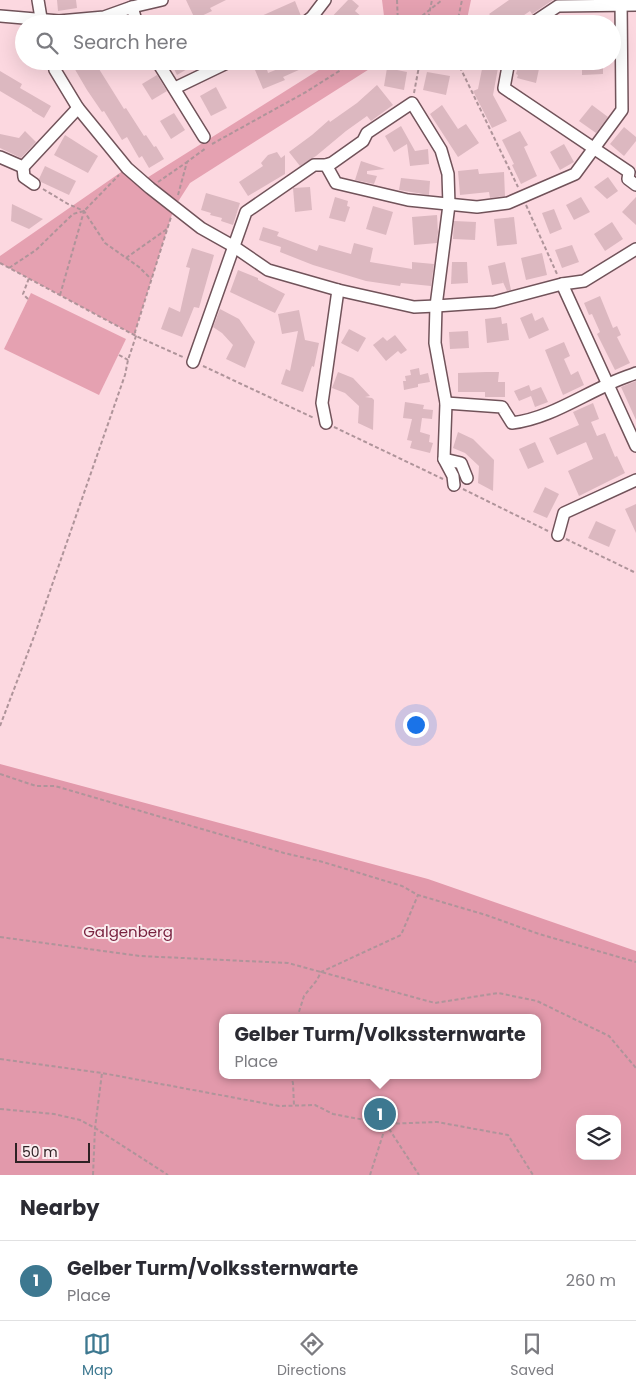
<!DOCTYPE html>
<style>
:root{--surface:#fff;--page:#f2f2f3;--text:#2b2b33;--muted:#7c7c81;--line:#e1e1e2;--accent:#3d7890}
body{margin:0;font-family:Poppins,sans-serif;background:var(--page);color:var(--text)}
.controls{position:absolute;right:15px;bottom:15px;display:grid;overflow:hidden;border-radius:10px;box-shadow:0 5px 20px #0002}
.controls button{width:45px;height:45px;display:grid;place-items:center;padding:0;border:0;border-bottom:1px solid var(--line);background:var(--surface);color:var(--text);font:25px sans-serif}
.scale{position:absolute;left:15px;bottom:12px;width:75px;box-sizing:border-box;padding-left:5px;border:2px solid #2e2124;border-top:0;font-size:14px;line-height:18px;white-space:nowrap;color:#2e2124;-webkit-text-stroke:4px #fbecef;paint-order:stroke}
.you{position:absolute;left:415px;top:724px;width:18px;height:18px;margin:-12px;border:4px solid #fff;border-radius:50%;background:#1a73e8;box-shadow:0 0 0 8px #1a73e833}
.badge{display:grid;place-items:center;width:32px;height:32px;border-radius:50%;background:var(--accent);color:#fff;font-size:16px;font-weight:700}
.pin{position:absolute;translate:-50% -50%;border:2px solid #fff;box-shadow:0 1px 5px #0006}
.popup{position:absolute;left:219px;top:1014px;width:322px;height:65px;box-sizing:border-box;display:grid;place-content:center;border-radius:10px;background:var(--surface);filter:drop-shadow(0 1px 4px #0005);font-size:16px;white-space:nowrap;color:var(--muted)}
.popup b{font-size:19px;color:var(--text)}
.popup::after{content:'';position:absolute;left:50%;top:100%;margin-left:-10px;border:10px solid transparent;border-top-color:var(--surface)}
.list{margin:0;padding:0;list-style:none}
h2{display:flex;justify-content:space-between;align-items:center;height:65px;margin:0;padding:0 20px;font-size:21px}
h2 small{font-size:16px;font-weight:400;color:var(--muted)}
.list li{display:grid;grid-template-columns:32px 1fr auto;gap:15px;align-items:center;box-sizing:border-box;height:80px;padding:0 20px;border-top:1px solid var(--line)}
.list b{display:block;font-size:19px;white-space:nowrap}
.list p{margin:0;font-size:16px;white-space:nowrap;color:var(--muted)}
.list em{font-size:16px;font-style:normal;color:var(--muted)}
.icon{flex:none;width:28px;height:28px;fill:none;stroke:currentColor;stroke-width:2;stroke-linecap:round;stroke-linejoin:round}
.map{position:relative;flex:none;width:636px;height:1175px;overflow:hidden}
.search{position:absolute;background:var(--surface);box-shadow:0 5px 20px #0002;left:15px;right:15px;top:15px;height:55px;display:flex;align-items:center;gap:12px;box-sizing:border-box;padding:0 18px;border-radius:28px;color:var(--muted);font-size:19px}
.sheet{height:145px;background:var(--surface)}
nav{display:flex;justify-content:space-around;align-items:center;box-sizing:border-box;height:70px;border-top:1px solid var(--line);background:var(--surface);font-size:14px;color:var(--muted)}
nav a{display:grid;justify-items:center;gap:2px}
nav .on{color:var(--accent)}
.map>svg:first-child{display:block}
.green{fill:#e5a1b1}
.forest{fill:#e299ab;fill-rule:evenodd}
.building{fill:#dcb8c0}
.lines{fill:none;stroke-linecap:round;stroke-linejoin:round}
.minor-casing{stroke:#71535a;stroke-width:14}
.path{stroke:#af949a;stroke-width:2;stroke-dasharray:4 2.5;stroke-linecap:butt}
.minor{stroke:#fff;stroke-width:11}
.labels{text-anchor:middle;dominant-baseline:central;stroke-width:4;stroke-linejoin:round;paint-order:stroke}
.park-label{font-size:15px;fill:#792340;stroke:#fbecef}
</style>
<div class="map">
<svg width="636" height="1175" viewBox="0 0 636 1175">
<rect width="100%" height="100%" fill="#fcd8e0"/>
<g class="green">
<polygon points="382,0 471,0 466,24 385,24"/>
<polygon points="333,61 382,61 190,183 174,208 135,332 136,336 0,263 0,256 127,168 142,181"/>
<polygon points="31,293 126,339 99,395 4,349"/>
</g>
<path class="forest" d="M0,764L428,879L636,951V1175H0ZM222,1018H538V1075H222ZM580,1119H617V1156H580Z"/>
<g class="building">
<polygon points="57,0 76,0 77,8 58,11"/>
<polygon points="186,0 226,0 210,8 212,11 195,19"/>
<polygon points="348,0 352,0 359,6 355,11 363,18 357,24 325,24"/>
<polygon points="509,0 553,0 532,14 530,11 511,24 499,24 489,14"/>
<polygon points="295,1 301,16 300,17 284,24 243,24"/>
<polygon points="81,61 94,61 124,109 126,108 144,136 146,135 154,147 156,146 164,159 149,168 142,156 139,158 127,137 122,140 104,111 102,112 87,90 73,66"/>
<polygon points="170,61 201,61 177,75"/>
<polygon points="289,61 319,61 283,77 285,80 263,89 255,70 266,66 268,73 290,64"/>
<polygon points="582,61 603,61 603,74 582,75"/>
<polygon points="519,62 529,64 530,62 540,64 536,83 517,78 518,75 516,74"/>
<polygon points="483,64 498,68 493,95 507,121 492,128 473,91 478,89"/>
<polygon points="387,68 407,72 404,90 384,86"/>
<polygon points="0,71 22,84 20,88 51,106 44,118 32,111 32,110 0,91"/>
<polygon points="427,72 450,76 446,95 423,90"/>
<polygon points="157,75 167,91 152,100 142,84"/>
<polygon points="377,85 393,105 371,121 367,116 346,131 316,156 300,166 289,152 312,135 329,120 330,122 357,103"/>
<polygon points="216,87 227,108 211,116 200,96"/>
<polygon points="442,105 458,129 466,124 479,143 458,157 430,114"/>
<polygon points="592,105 608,117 596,133 579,121"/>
<polygon points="174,113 185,130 171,139 160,121"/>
<polygon points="401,126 415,151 428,149 429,164 410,166 407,144 394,152 385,136"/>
<polygon points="624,127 636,137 636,141 624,156 610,144"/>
<polygon points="25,131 36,142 21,158 0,148 0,134 19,138"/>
<polygon points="520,131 528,145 524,147 537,176 521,184 512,165 514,164 502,140"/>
<polygon points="65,135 98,156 88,173 54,155"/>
<polygon points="564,144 574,162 560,170 550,152"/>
<polygon points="277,152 281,158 285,155 285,174 248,196 239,182 263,166 261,163 268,155"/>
<polygon points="361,161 385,169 367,171 367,174 377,176 374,184 355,180"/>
<polygon points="45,166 76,181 69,195 41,182 39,179"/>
<polygon points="478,169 479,174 504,172 505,196 490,198 489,192 460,195 458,171"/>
<polygon points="608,177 618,191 607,199 594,187"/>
<polygon points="401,178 430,181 429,195 399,190"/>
<polygon points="310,187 312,210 295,212 293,188"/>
<polygon points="206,193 240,203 233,225 221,221 222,218 210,215 211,213 201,210"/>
<polygon points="335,197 348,201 347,206 350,207 345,222 329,218"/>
<polygon points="581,197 590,212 574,220 566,205"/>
<polygon points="636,197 636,225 622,212"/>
<polygon points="12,204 43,219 29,229 11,221"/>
<polygon points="373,206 393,212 386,235 366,229"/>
<polygon points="554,209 562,229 550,234 542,213"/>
<polygon points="437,215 438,232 437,243 414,245 412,217"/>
<polygon points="514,217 517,244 497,246 494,219"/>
<polygon points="454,221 476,222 475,240 453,239"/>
<polygon points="612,222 623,239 605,251 594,234"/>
<polygon points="263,227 279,232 277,236 317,251 319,245 351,254 354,243 373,248 370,262 412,269 412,262 434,264 431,286 401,283 400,286 366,281 313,265 280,252 281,247 259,240"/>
<polygon points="572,245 579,262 562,268 555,250"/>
<polygon points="192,248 214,255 199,308 194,307 182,337 161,329 169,307 180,312 190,268 186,267"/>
<polygon points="542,253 547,275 526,280 521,258"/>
<polygon points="452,262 467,262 468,283 451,284"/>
<polygon points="505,262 511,290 507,291 502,280 503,283 492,285 488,266"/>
<polygon points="238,270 258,278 258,280 285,294 275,313 230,292"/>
<polygon points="600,296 613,328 617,326 621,335 617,337 630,363 615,370 597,334 600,332 592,314 589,315 584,303"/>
<polygon points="220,309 239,319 255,342 245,368 226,359 233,345 222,333 213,327"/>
<polygon points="299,310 305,340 319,343 314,367 312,366 303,392 281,384 286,369 290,371 298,331 282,334 278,314"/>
<polygon points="532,313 535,321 543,317 549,330 529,339 520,318"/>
<polygon points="501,317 502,324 507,323 509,340 487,343 485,319"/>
<polygon points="349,329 366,338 358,352 341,343"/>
<polygon points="468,331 469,348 450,349 449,332"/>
<polygon points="395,335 407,350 401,354 398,351 386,361 373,345 383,337 387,341"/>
<polygon points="564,342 570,356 564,359 571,375 578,371 584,385 563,395 545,350"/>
<polygon points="419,368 420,375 428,373 430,382 418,384 418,387 404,390 403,381 406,381 405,376 411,375 410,370"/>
<polygon points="338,372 353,378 370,396 365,397 372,398 374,400 373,430 358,423 359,406 345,393 332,388"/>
<polygon points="486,372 499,372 498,382 505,382 505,397 485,397 485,392 458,392 458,373"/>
<polygon points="636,381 636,420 621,387"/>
<polygon points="529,385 531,391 541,387 548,402 535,407 531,396 519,401 514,391"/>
<polygon points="405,402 424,405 423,409 433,410 432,419 422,418 420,432 430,435 429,442 433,443 430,453 410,448 412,441 407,440 412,419 403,418"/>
<polygon points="593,403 599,419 591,422 597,436 605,433 615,457 617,456 625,473 579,496 568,471 593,459 586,442 557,455 549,438 579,425 573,412"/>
<polygon points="458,432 473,439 494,460 493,491 478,483 479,466 465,453 453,448"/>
<polygon points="535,442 544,462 528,469 519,449"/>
<polygon points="545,487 559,494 547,518 533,512"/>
<polygon points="636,504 636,533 625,509"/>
<polygon points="596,521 616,530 609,547 588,538"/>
</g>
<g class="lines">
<g class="minor-casing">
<g id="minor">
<polyline points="38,0 42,24"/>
<polyline points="132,7 162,0"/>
<polyline points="0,16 59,21 104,17 132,7 137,24"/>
<polyline points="303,24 312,17 325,0"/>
<polyline points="531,24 558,6 636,5"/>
<polyline points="53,61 55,70 78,108 127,168 150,188 201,228 233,246 268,270 338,290 414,307 436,306 494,302 562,284 584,281 636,249"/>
<polyline points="157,61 204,137"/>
<polyline points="509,61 504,88 629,172 628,179 636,185"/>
<polyline points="175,88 231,61"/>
<polyline points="0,157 23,167 78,108"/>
<polyline points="326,165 336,183 408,200 477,207 508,203 575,174 622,110 621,0"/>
<polyline points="23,167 24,177 34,184"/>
<polyline points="562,284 636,446"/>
<polyline points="193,362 246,212 314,165 326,165 332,163 363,141 367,133 412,103 441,150 448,174 449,205 436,306 435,343 446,403 444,459 453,476 454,485"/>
<path d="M446,403L502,407L512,423C546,419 576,399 607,385C616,380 626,377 636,373"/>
<polyline points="326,423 322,403 338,290"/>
<polyline points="444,459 461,463 467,478"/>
<polyline points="558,535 564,513 636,480"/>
</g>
</g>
<g class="path">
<polyline points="397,0 398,24"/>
<polyline points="412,24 442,0"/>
<polyline points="427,24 432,0"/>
<polyline points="457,24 462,0"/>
<polyline points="457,61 518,187"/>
<polyline points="414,93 420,61"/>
<polyline points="212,144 306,92 355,61"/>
<polyline points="158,182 187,162"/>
<polyline points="43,189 68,204 84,211 105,243 139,267 151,279"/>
<polyline points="178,195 187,162 206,148"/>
<polyline points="526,205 557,274"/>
<polyline points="126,258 167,229"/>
<polyline points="0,263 136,336 185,358"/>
<polyline points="9,268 36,250 73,214 84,211 119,175"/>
<polyline points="60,295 84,211"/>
<polyline points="28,299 23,294 29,278"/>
<polyline points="119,355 128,360"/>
<polyline points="203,366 314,418"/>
<polyline points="334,427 443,479"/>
<polyline points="463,489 548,531"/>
<polyline points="566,539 636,573"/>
<polyline points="0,726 35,634 125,375 128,360 136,336 135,332 171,217"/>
<polyline points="0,774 36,786 55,786 284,853 323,862 402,886 418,895 486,915 539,934 636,962"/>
<polyline points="0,937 140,956 288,963 435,1003 498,993 537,1001 609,1036 636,1068"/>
<polyline points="297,1018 304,996 317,980 321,972 401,935 418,895"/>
<polyline points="0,1059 102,1073 279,1106 315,1105 333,1114 386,1124 437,1122 508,1135 533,1175"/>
<polyline points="290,1075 293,1083 294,1105"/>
<polyline points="0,1109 54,1114 80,1120 95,1128 168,1175"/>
<polyline points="382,1118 419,1175"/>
<polyline points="93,1175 95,1128 102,1073"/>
<polyline points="370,1175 386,1125"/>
</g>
<use href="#minor" class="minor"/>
</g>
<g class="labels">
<g class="park-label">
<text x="128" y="931">Galgenberg</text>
</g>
</g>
</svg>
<div class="controls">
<button><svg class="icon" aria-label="layers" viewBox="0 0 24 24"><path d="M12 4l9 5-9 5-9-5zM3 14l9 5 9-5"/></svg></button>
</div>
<div class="scale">50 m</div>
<div class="you"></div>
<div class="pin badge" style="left:380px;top:1114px">1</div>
<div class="popup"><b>Gelber Turm/Volkssternwarte</b>Place</div>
<div class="search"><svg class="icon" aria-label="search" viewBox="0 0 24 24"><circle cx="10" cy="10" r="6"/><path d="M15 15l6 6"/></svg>Search here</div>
</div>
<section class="sheet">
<h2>Nearby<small></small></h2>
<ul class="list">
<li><span class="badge">1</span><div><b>Gelber Turm/Volkssternwarte</b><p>Place</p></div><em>260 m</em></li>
</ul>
</section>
<nav>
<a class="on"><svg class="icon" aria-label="map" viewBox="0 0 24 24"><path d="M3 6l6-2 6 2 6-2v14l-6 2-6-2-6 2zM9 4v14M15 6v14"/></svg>Map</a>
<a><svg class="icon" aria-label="directions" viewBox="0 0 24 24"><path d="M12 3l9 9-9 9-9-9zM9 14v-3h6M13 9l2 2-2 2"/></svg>Directions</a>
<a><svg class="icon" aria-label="saved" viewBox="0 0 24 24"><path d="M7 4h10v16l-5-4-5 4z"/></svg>Saved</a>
</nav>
